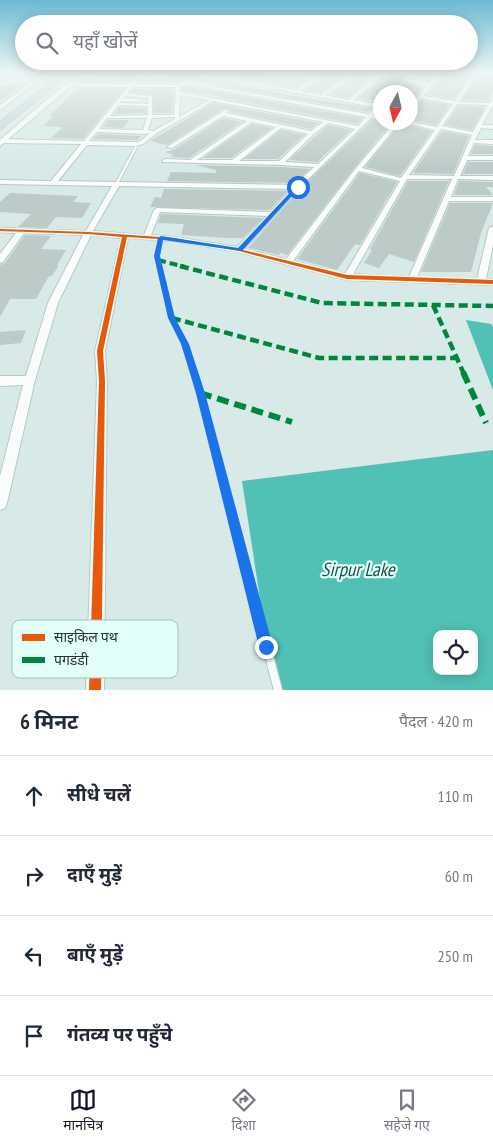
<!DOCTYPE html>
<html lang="hi">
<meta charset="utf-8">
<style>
:root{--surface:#fff;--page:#f6f6f7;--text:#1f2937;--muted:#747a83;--line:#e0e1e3;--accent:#111827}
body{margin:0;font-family:"PT Sans Narrow","Noto Sans Devanagari",sans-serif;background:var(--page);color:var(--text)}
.controls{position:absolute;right:15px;bottom:15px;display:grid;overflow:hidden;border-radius:10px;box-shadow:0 2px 12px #0003}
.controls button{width:45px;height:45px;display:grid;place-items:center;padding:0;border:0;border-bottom:1px solid var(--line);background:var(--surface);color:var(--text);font:25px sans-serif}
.compass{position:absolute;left:373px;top:85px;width:45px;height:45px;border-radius:50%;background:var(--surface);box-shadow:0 2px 12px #0003;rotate:188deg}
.stop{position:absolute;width:15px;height:15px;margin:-11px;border:4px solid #1a73e8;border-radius:50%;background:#fff}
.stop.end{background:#1a73e8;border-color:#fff;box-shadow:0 1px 5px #0008}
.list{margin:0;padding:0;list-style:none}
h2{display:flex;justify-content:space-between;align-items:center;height:65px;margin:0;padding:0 20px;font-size:21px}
h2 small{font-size:16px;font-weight:400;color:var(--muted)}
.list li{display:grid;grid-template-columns:32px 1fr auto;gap:15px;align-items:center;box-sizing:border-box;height:80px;padding:0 20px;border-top:1px solid var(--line)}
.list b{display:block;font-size:19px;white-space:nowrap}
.list em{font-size:16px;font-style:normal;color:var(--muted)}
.icon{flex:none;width:28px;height:28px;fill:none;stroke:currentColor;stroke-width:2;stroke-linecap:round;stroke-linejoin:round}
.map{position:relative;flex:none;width:493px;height:690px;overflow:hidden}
.search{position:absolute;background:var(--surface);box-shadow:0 2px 12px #0003;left:15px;right:15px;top:15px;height:55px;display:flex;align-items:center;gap:12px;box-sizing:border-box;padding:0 18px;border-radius:28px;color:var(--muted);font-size:19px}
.sheet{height:385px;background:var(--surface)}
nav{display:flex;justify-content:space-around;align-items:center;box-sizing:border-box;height:70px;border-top:1px solid var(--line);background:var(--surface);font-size:14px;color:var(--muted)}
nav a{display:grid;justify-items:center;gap:2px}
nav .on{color:var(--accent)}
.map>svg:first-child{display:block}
.water{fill:#51c0b5;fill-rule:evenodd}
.building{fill:#bccac8}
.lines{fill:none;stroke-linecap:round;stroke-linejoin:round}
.lane-far5-casing{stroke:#b9c7c5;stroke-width:2.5}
.lane-far4-casing{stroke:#b9c7c5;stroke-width:4}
.lane-far3-casing{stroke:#b9c7c5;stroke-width:5}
.lane-far2-casing{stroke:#b9c7c5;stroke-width:6}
.lane-far1-casing{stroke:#b9c7c5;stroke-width:8}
.lane-casing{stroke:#b9c7c5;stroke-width:10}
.street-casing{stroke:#b9c7c5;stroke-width:2}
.secondary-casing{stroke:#b9c7c5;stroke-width:2}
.highway-casing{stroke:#bdc7c5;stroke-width:2}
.lane-far5{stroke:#f9fcfb;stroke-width:2}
.lane-far4{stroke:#f9fcfb;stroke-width:2.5}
.lane-far3{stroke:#f9fcfb;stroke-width:4}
.lane-far2{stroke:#f9fcfb;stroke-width:4.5}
.lane-far1{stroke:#f9fcfb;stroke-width:6}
.lane{stroke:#f9fcfb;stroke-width:8}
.street{fill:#f9fcfb;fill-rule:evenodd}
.secondary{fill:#f9fcfb;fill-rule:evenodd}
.highway{fill:#bbd7d5;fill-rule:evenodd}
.quiet-far2{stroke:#00873e;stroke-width:4;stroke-dasharray:8 4;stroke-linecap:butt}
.quiet-far1{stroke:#00873e;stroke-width:4.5;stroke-dasharray:9 4.5;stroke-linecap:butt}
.quiet{stroke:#00873e;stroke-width:6;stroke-dasharray:12 6;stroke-linecap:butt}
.cycleway-casing{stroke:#e2fef9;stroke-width:3}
.cycleway{fill:#e8590c;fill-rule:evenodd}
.route{fill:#1a73e8}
.labels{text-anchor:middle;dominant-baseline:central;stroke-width:4.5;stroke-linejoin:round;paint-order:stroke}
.near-water-label{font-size:19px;font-style:italic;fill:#1b534c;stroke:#e2fef9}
.key{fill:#e2fef9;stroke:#aac1bd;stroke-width:1}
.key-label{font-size:14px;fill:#263432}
</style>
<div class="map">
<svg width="493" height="690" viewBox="0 0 493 690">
<rect width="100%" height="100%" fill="#d7eae7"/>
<g class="water">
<polygon points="466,320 491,324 493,327 493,390"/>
<path d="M493,450V690H274L242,481ZM437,634H474V671H437Z"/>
</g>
<g class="building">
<polygon points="122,72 138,72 129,82 83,82 86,79 114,80"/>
<polygon points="183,72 265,72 223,73 221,76 199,72 195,74 197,77 295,96 371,108 367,112 194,81 193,76 177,83 138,82 140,80 165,80"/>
<polygon points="318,72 350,72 321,93 305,90 319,80 320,74"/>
<polygon points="359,72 378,72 348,98 330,94"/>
<polygon points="387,72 409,72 388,92 380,92 379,101 357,99"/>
<polygon points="417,72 437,72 429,81 412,78"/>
<polygon points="445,72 473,72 454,99 427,95"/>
<polygon points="228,77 312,77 295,88"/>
<polygon points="477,78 493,79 493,91 488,99 490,100 488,101 462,100"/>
<polygon points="24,83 0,101 0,87"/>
<polygon points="407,83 424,86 410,102 410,92 396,92"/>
<polygon points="187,86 362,118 357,124 218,97 221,96 213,96 182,90 182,88"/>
<polygon points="79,88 124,89 83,139 51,138 63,127 43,126 53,117 49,117 53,112"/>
<polygon points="133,89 174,89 172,113 154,113 153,95 130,92"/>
<polygon points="422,100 450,105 436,125 410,120 410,111"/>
<polygon points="213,103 318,123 311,129 230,112 231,110 225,108 167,145 150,141"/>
<polygon points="458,106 485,107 472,130 445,125"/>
<polygon points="119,107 146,108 146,113 114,114"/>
<polygon points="223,118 242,122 189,158 170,157 174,155 165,152 173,150"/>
<polygon points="108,120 129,120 123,128 103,127"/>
<polygon points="372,120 392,122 355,167 287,255 281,253 279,255 248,248 300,189"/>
<polygon points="401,123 432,131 400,176 365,167"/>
<polygon points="252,124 272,128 231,158 203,158"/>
<polygon points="328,125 351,130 317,162 289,160"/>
<polygon points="281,130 304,135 278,159 244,159"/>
<polygon points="442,131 469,136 453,174 413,173"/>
<polygon points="98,134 141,136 138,140 93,139"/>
<polygon points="475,145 493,146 493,154 471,154"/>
<polygon points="468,162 493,162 493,174 463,174"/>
<polygon points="196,165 280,167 310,169 294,183 167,181 171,172 216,173 216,170"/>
<polygon points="360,173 397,182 360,245 355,244 337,270 297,259"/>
<polygon points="408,181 449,181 414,262 389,254 379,268 364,263 372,250 370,249"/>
<polygon points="459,181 493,182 493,187 486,187 493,195 454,195"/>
<polygon points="164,189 288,191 269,210 150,207 155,197 161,198"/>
<polygon points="10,193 78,196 73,202 91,203 82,218 56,217 47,228 18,227 31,214 0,212 0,202"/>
<polygon points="450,203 493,203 481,233 471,272 421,272"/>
<polygon points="161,214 263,218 243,238 227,238 181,235 184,224 158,223"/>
<polygon points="25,235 51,236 41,249 66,250 57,265 59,265 52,276 49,276 36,299 10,299 0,317 0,265 5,263"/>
<polygon points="26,330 21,343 0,345 0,332"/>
</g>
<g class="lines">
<g class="lane-far5-casing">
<g id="lane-far5">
<polyline points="84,72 118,73"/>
<polyline points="79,76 113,77 119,72"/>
<polyline points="120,100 138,100"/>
</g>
</g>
<g class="lane-far4-casing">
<polyline id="lane-far4" points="117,183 136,147"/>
</g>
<g class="lane-far3-casing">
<polyline id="lane-far3" points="159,267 157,257 161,238"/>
</g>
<g class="lane-far2-casing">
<polyline id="lane-far2" points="159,266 172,318 185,344 194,374"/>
</g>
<g class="lane-far1-casing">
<polyline id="lane-far1" points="194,372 231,512"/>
</g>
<g class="lane-casing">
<polyline id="lane" points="231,510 278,690"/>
</g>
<g class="street-casing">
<path id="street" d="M140,72H144L141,76L164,75L181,72L164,78H139L134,84L177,85L192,78L193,80L189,82L368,114L375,107L297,93L294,94L292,92L197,75L199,74L295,90L315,77L314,75H223L315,72L318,74V78L300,91L321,95L353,72H357L325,95L349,100L381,72H385L353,100L377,104L380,103V107L373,115L380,117V119L371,118L299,188L244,249L286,259L356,168L395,122H400L362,168L401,178L435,130L403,122H410L437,127L453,104L421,98L410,109V105L428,85L406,81L394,92H390L411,72H415L408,79L430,83L439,72H443L423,96L455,101L475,72H479L478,74L493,75V77L476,76L459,102L489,103L493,99V105L482,125H493V129L481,128L475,140H493V144L474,143L468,156H493V160H467L460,176H493V180L458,179L451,197H493V201H449L417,277L477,279L489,228L493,226V245L486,279H493V285L347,280L239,252L174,241L128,238L105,351L107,381L104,690H86L97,381L95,351L121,238L91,235L58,303L35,380L7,503L5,508L0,510V476L23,385L0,386V376H26L48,303L83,235L24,233L3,262L0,263V254L16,233L0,232V228L86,231L112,186L0,184V180L51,181L81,144L3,143L0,141L3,139L84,141L128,87L67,86L66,84H130ZM186,84H187L366,117L358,126L180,92V87ZM132,87H176L174,115H152V96L127,94ZM180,95L209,100L179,117ZM125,96L148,98V104L120,103ZM213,101L323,122L311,131L226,113L229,111L225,110L167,147L172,148L223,116L247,121L190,160L165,159L162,161L163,162L280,165L314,167L295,185L58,181L87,145L135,146L143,144L157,133ZM457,104L488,105L473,132L442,126ZM118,105L148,106V115L110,116ZM175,117V119L153,131L148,130L152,118ZM107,118H147L143,130L99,129ZM252,122L276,127L232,160H197ZM328,123L355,129L318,164L285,162L314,134ZM281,128L308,134L279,161H239ZM441,129L472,135L454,176L409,175ZM97,132L145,134L150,133L139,142H135L89,141ZM359,171L400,181L345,274L293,261ZM407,179H452L409,277L353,274ZM119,186L292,189L270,212L157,208L154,210L144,235L93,231ZM160,212L267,216L237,247L174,237L151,235Z"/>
</g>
<g class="secondary-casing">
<g id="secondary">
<polygon points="31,72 44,72 45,76 0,110 0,105 39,76 38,74 0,79 0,75"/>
<polygon points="82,72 88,72 0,146 0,140 47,99"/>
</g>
</g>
<g class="highway-casing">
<polygon id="highway" points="53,72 61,72 60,82 0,130 0,122 50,82 53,79"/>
</g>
<use href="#lane-far5" class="lane-far5"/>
<use href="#lane-far4" class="lane-far4"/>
<use href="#lane-far3" class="lane-far3"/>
<use href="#lane-far2" class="lane-far2"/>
<use href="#lane-far1" class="lane-far1"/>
<use href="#lane" class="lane"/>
<use href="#street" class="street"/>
<use href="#secondary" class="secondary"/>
<use href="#highway" class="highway"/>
<polyline class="quiet-far2" points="158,260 185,267"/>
<g class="quiet-far1">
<polyline points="180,266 322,303 493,306"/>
<polyline points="433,305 464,374"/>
<polyline points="172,318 319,358 457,358"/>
</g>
<g class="quiet">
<polyline points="463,372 486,423"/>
<polyline points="200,393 292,422"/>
</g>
<g class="cycleway-casing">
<polygon id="cycleway" points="0,229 88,232 174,238 239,249 347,275 493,280 493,284 347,279 239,251 174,240 127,237 103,351 105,381 101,690 89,690 99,381 97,351 122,237 88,234 0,231"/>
</g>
<use href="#cycleway" class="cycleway"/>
</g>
<linearGradient id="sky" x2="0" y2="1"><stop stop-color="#6bb9d4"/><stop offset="0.43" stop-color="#edf6f4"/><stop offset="1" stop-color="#edf6f4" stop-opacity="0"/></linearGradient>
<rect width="493" height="168" fill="url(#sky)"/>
<polygon class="route" points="296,186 300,187 242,251 163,240 160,256 175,318 189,344 205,393 273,647 271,652 266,654 261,652 259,647 196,393 181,344 168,318 154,256 158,238 161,236 238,248"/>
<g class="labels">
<g class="near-water-label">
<text x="358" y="569">Sirpur Lake</text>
</g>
</g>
<rect x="12" y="620" width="166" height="58" rx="8" class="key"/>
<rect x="22" y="634" width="23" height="7" fill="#e8590c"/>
<rect x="22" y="657" width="23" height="6" fill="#00873e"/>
<g class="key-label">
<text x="54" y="642">साइकिल पथ</text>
<text x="54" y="665">पगडंडी</text>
</g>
</svg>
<div class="controls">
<button><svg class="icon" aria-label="locate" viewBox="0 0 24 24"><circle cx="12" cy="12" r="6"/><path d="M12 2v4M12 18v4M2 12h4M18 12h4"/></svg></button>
</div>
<svg class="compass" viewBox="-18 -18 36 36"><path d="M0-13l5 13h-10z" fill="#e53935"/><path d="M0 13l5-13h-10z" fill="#747a83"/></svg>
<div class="stop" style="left:298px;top:187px"></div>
<div class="stop end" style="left:266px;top:647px"></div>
<div class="search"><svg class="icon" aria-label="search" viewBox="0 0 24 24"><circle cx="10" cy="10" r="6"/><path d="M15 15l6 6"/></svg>यहाँ खोजें</div>
</div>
<section class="sheet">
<h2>6 मिनट<small>पैदल · 420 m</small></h2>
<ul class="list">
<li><svg class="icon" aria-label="ahead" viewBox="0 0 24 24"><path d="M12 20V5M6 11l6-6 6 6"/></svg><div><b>सीधे चलें</b></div><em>110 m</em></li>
<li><svg class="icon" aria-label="right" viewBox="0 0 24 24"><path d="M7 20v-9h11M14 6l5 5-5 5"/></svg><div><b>दाएँ मुड़ें</b></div><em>60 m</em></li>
<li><svg class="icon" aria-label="left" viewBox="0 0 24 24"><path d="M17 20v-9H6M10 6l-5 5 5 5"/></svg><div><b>बाएँ मुड़ें</b></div><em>250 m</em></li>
<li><svg class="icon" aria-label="arrive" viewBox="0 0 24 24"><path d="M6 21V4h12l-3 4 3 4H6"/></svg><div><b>गंतव्य पर पहुँचे</b></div></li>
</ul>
</section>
<nav>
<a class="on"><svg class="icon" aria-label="map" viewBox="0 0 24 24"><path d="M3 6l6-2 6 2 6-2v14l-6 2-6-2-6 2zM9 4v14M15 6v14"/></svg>मानचित्र</a>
<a><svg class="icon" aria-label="directions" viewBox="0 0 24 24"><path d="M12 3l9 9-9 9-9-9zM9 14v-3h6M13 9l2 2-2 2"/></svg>दिशा</a>
<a><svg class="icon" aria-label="saved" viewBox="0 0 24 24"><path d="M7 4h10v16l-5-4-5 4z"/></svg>सहेजे गए</a>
</nav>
